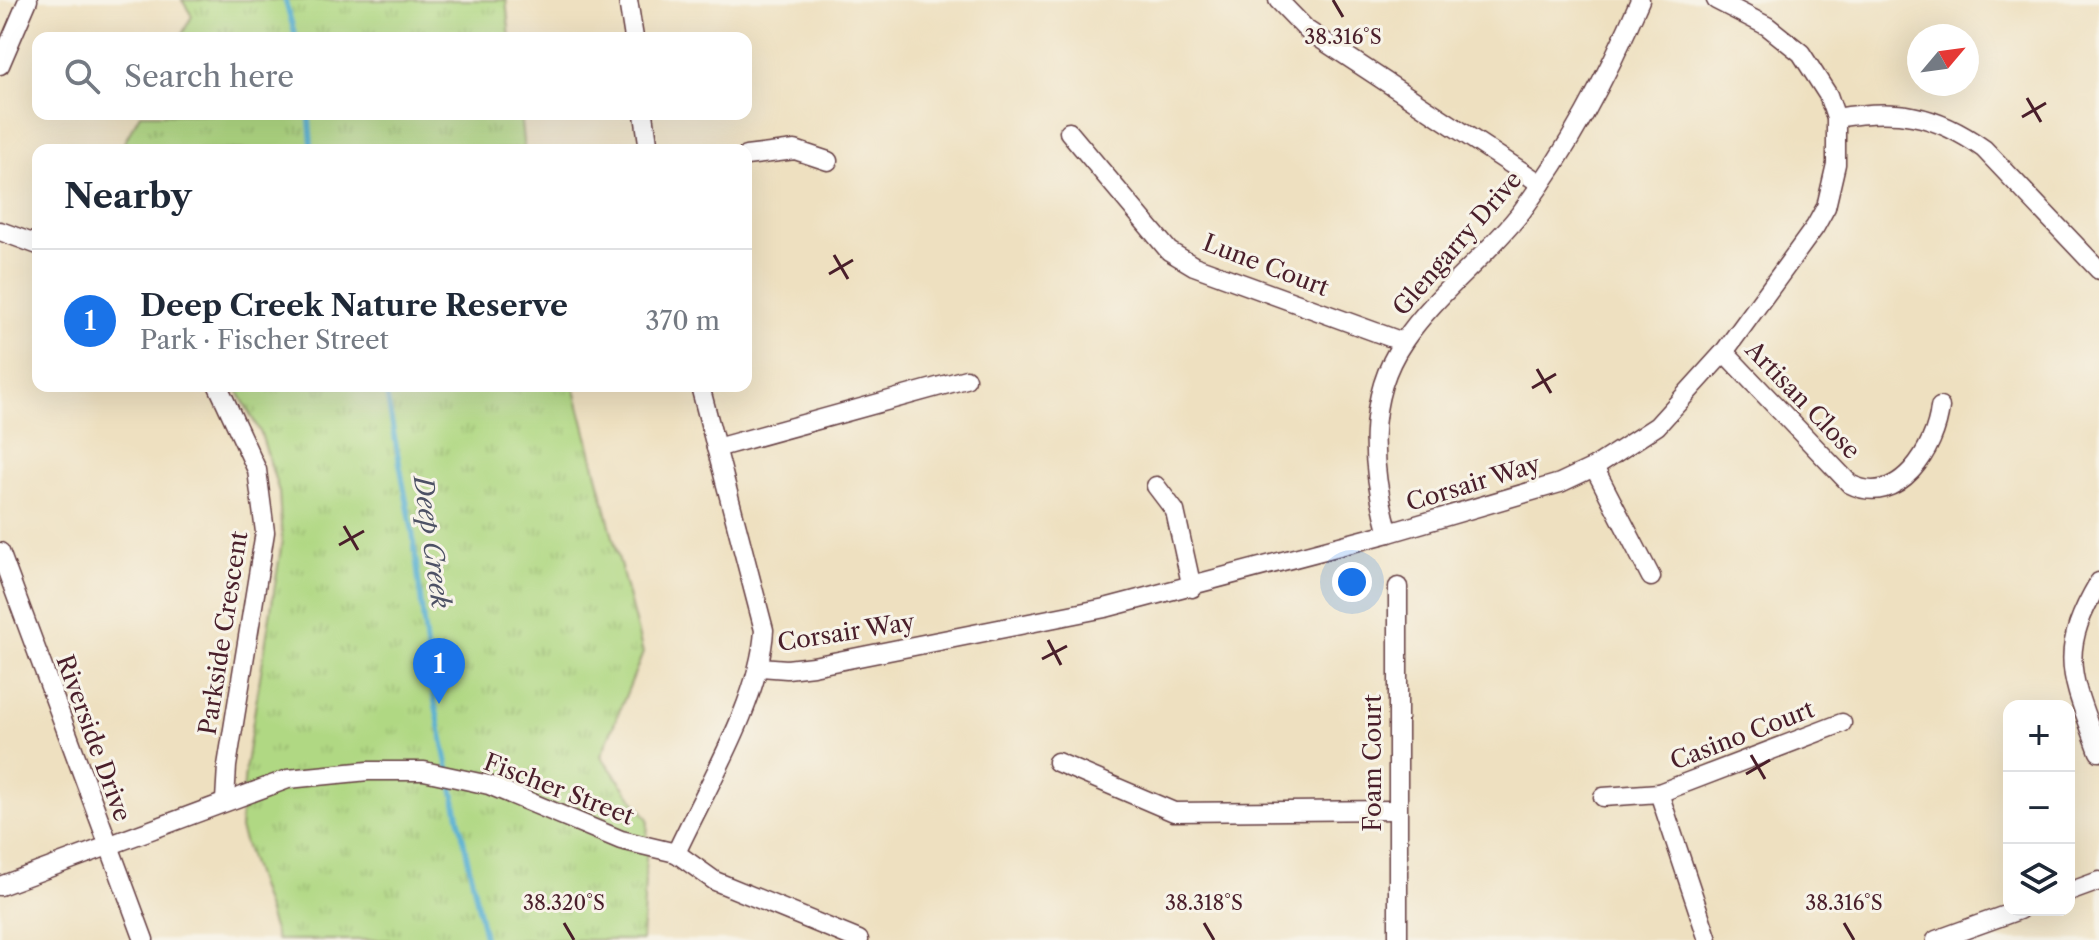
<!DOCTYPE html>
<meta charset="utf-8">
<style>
:root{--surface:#fff;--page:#f6f6f7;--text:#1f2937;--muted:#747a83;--line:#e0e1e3;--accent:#1a73e8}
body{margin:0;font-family:"Libre Caslon Text",serif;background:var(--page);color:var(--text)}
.controls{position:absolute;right:24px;bottom:24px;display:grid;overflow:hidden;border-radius:16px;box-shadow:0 8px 32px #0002}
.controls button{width:72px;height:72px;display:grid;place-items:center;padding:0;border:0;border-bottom:2px solid var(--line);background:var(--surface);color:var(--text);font:40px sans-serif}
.compass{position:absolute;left:1907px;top:24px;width:72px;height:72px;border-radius:50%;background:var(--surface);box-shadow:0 8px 32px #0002;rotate:61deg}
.you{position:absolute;left:1352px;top:582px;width:28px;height:28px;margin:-20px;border:6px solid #fff;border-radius:50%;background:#1a73e8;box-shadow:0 0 0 12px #1a73e833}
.badge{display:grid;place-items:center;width:52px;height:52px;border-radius:50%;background:var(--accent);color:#fff;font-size:26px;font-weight:700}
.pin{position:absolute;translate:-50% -66px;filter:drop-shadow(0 2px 4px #0008)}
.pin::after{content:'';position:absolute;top:42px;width:28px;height:24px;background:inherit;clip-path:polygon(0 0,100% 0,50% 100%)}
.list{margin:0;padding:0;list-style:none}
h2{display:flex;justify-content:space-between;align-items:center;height:104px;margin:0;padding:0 32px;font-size:34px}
h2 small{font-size:26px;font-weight:400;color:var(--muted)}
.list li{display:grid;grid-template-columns:52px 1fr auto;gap:24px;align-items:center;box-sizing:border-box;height:144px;padding:0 32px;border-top:2px solid var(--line)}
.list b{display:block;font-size:30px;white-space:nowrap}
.list p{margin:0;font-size:26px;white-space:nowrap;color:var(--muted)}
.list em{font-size:26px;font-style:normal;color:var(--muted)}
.icon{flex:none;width:44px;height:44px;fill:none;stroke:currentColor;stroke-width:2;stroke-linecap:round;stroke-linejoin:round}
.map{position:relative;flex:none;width:2099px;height:940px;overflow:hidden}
.search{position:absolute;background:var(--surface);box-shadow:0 8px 32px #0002;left:32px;top:32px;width:720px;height:88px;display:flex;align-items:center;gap:20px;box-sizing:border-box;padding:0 28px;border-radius:16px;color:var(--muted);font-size:30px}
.panel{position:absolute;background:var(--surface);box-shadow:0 8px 32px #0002;left:32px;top:144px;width:720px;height:248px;border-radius:16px}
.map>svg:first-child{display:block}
.park{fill:url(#park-tufts);stroke:#7d7c57;stroke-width:2}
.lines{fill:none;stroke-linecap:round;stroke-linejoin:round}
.stream{stroke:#53aed1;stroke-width:5}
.minor-casing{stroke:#633c41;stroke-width:21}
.minor{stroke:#fff;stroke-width:18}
.ticks{fill:none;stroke:#4a1f2b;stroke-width:3}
.labels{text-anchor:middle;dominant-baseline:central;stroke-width:6;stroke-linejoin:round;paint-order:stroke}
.street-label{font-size:24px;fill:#4a1f2b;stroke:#f7f3e8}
.water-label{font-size:26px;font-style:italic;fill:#4d5165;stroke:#f7f3e8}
.ticks-label{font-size:20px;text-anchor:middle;fill:#4a1f2b;stroke:#f7f3e8;stroke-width:6;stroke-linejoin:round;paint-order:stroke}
</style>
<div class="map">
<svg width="2099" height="940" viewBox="0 0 2099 940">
<defs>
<pattern id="park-tufts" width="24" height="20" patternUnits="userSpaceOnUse" patternTransform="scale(2)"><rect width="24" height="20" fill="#b0d883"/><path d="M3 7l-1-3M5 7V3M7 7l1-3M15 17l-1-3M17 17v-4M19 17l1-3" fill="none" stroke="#99b971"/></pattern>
</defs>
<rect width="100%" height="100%" fill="#f7f3e8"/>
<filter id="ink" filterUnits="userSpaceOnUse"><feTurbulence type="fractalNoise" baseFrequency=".0125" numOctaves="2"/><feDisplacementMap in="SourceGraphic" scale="16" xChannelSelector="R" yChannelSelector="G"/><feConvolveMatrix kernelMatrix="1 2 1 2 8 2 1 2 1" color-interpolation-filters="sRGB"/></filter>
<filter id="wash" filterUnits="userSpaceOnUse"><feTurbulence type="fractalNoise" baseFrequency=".006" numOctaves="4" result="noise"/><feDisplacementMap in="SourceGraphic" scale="32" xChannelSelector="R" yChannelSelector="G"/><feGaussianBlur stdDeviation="1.8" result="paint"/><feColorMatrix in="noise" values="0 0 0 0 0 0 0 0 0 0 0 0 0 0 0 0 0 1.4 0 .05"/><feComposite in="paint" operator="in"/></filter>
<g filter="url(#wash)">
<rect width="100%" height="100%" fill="#eee0c0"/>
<g class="park">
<polygon points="182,0 506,0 510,38 180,38 192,16"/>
<polygon points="140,114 520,114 524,150 120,150"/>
<polygon points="235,386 574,386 643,653 601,756 648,819 642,940 277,940 240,829 245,770 282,542 279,492 261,434"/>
</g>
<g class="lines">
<g class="stream">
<polyline points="285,0 296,38"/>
<polyline points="309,114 312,150"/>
<polyline points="385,386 413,535 431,684 449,771"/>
<polyline points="451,781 485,940"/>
</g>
</g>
</g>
<g filter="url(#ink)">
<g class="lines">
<g class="minor-casing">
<g id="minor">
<polyline points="628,0 634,38"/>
<polyline points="1278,0 1307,30 1541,184"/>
<polyline points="0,65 28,0"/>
<polyline points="644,114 649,150"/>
<path d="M1836,118C1895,108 1934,113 1984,149L2099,270"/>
<polyline points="1069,132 1169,251 1194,266 1403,342"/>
<polyline points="746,156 795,150 828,161"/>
<polyline points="0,231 38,245"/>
<path d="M1724,352L1850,484C1898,509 1936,448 1940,407"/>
<polyline points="218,386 257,470 265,532 227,766 225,800"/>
<polyline points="716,448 966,379"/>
<polyline points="1594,467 1651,577"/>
<polyline points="1156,486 1175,511 1192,588"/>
<path d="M1389,533C1371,470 1364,399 1404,341C1436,293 1487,257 1522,211C1571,145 1608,75 1640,0"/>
<polyline points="0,552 144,940"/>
<path d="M2099,582C2056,655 2072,677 2099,752"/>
<polyline points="1398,587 1398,940"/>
<polyline points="760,667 787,669 813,666 1105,608 1389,533 1560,483 1594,467 1657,426 1724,352 1815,227 1826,207 1836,164 1836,118 1828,95 1801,53 1767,26 1716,0"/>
<polyline points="1057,762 1174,812 1395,810"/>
<polyline points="1659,793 1842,723"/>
<polyline points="1603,797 1659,793 1708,940"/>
<path d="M676,853C706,788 760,700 764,630L700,386"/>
<polyline points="0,886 288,779 368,771 424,771 489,785 621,840 676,853 715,881 859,940"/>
<polyline points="2069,892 2099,881"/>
<polyline points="1936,940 2019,910"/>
</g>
</g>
<use href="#minor" class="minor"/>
</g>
</g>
<path class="ticks" d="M1333,0L1343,17M2027,98L2041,122M2022,117L2046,103M834,255L848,279M829,274L853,260M1537,369L1551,393M1532,388L1556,374M344,526L358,550M339,545L364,531M1048,640L1061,665M1042,659L1067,646M1751,755L1765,779M1746,774L1770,760M564,923L574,940M1204,923L1214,940M1844,923L1854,940"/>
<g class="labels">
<g class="street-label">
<text transform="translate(1457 243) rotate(-49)">Glengarry Drive</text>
<text transform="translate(1266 265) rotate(21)">Lune Court</text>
<text transform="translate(1803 400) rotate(46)">Artisan Close</text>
<text transform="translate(1473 483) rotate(-17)">Corsair Way</text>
<text transform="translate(846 632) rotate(-9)">Corsair Way</text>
<text transform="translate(223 633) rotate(-81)">Parkside Crescent</text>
<text transform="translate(1742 735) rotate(-21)">Casino Court</text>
<text transform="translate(94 738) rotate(70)">Riverside Drive</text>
<text transform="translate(1372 763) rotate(-90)">Foam Court</text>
<text transform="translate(559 789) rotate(21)">Fischer Street</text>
</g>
<g class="water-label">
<text transform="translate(432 542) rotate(82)">Deep Creek</text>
</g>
</g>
<g class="ticks-label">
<text x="1343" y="44">38.316°S</text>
<text x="564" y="910">38.320°S</text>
<text x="1204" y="910">38.318°S</text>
<text x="1844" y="910">38.316°S</text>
</g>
</svg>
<div class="controls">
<button>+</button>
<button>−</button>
<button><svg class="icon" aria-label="layers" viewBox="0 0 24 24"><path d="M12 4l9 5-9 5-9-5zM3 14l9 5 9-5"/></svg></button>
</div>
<svg class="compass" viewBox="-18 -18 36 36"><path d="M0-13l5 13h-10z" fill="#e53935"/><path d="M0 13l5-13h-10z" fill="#747a83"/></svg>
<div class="you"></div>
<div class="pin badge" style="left:439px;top:704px">1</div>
<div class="search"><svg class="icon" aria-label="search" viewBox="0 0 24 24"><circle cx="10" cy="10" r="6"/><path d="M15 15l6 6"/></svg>Search here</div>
<section class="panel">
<h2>Nearby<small></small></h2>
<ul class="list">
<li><span class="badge">1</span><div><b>Deep Creek Nature Reserve</b><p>Park · Fischer Street</p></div><em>370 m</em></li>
</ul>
</section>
</div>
